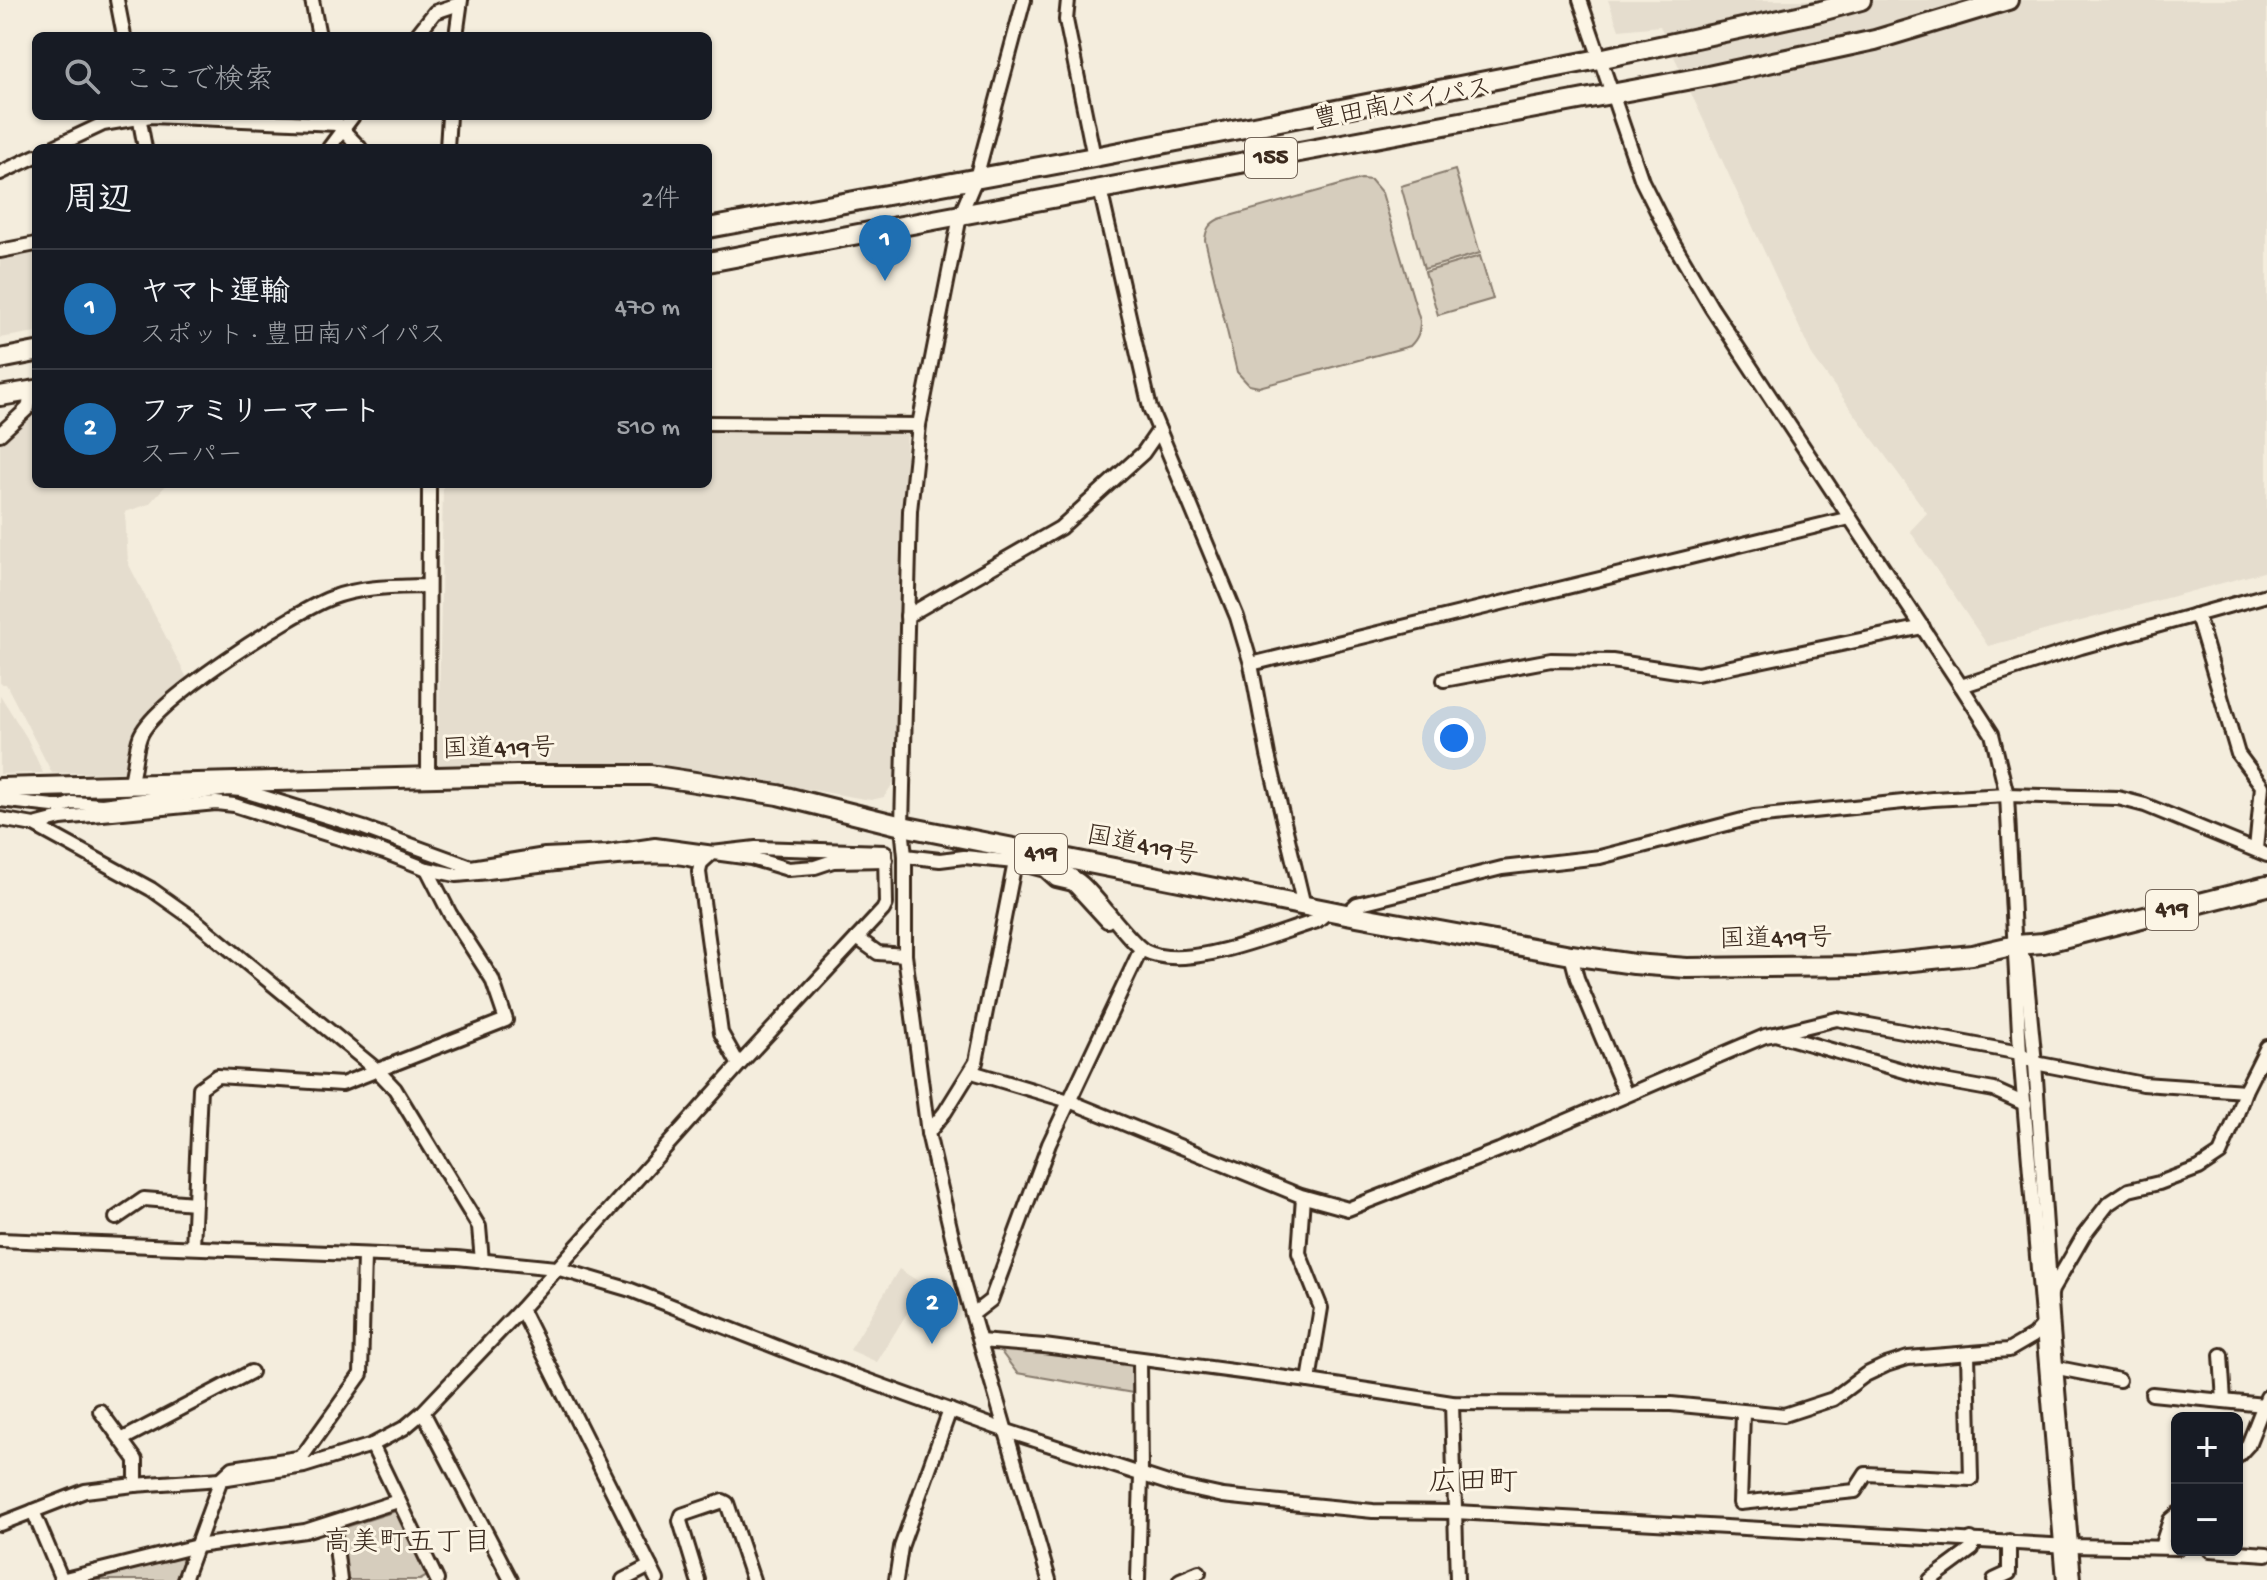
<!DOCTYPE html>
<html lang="ja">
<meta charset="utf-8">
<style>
:root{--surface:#171b24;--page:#20242c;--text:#f1f3f6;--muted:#9ea1a6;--line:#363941;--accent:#1f6fb2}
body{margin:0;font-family:"Gochi Hand","Klee One",sans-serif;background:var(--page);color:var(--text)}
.controls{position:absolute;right:24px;bottom:24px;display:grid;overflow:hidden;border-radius:12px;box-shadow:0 2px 6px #0004}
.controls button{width:72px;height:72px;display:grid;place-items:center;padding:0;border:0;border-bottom:2px solid var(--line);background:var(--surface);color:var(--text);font:40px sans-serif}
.you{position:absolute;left:1454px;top:738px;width:28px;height:28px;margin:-20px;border:6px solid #fff;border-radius:50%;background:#1a73e8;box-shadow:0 0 0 12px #1a73e833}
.badge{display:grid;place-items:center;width:52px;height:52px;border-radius:50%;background:var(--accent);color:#fff;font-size:26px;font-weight:700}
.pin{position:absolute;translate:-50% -66px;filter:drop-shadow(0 2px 4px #0008)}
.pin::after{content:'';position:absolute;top:42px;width:28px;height:24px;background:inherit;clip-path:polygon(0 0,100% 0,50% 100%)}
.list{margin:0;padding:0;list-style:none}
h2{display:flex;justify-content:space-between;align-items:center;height:104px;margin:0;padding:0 32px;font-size:34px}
h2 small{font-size:26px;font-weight:400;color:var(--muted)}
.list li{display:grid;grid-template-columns:52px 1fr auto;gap:24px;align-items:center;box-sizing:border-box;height:120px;padding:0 32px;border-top:2px solid var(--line)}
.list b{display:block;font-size:30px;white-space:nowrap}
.list p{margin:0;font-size:26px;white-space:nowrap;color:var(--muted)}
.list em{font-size:26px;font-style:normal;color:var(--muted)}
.icon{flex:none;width:44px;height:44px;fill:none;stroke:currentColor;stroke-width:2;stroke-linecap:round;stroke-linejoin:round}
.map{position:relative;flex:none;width:2267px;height:1580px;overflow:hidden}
.search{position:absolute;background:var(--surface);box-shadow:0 2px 6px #0004;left:32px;top:32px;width:680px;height:88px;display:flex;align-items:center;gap:20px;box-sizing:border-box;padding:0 28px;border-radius:12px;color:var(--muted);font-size:30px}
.panel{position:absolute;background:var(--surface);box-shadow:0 2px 6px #0004;left:32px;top:144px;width:680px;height:344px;border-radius:12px}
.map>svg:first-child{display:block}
.built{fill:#e5ddce}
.green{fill:#d6cdbd;stroke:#887c6e;stroke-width:2}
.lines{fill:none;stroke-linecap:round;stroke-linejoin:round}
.minor-casing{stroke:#3b2a1e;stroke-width:18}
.highway-casing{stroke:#3b2a1e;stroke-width:24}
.minor{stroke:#fcf5e5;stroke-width:12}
.highway{stroke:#fcf5e5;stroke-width:18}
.labels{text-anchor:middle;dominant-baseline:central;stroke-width:6;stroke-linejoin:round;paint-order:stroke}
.shield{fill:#fcf5e5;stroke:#75675a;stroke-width:2}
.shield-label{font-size:24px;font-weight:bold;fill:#3b2a1e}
.street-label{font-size:26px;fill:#3b2a1e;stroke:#fcf5e5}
.neighbourhood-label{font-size:28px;fill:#3b2a1e;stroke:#fcf5e5}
.quarter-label{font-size:30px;fill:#3b2a1e;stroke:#fcf5e5}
</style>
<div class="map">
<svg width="2267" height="1580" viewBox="0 0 2267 1580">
<rect width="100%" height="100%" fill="#f4eddd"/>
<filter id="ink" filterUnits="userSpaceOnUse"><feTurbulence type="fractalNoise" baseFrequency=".0125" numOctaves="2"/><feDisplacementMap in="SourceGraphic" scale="16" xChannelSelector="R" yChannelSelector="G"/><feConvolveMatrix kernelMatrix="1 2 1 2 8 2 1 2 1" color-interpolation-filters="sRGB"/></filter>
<g filter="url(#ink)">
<g class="built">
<polygon points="1608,0 2267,0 2267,571 1988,646 1910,531 1927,513 1813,357 1660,26 1619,30"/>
<polygon points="36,249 36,332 0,338 0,256"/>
<polygon points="36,407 36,484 167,484 149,504 125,512 128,563 188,680 139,729 127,772 52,773 6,684 1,684 0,682 0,444"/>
<polygon points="708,427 907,431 894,782 884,797 871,800 665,765 438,770 443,484 708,484"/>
<polygon points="0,695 27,738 43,773 0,774"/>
<polygon points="899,1269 924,1285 877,1362 850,1350"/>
</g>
<g class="green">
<polygon points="1455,170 1480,253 1424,269 1401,186"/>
<path d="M1361,179L1371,180L1382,193L1420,321C1420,332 1418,338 1410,346L1259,387L1249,385L1237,372L1205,240C1206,229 1209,224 1219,219Z"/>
<polygon points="1480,256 1493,299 1438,315 1425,272"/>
<polygon points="999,1349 1130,1362 1132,1364 1133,1393 1017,1373"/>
<polygon points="396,1511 402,1514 431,1574 420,1580 348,1580 343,1533 346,1527"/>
<polygon points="176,1553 183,1560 176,1580 76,1580"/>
</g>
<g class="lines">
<g class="minor-casing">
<g id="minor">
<polyline points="117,0 124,36"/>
<polyline points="312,0 319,36"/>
<polyline points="1024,0 976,178 960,216 919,425 910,511 902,826 905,856 905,955 928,1133 963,1283 1049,1580"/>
<polyline points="1068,0 1066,20 1094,157"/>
<polyline points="1580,0 1642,181 1671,239 1711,307 1961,686 1992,734 2007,795 2020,1053 2064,1580"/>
<polyline points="416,36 435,12 459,4"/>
<polyline points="456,36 461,0"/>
<polyline points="139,116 145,148"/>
<polyline points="335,117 337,124 360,148"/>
<polyline points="52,148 103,124 151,116 337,124"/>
<polyline points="329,148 353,116"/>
<polyline points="447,148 449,116"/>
<polyline points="0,173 36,156"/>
<polyline points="1100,189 1150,408 1237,617 1251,664 1850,518"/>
<polyline points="0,251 36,244"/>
<polyline points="708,423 919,425"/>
<polyline points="0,434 28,408 32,390"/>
<polyline points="2194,615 2199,622 2238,754 2262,786 2256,849"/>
<polyline points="907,616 1060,528 1143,453 1159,430"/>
<polyline points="1251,664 1268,755 1304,906"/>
<polyline points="1444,680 1551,660 1612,661 1697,674 1923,627"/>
<polyline points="1961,686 2081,647 2267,595"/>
<polyline points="428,778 429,484"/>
<path d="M130,785C135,769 135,750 140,737C152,702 294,612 331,598C362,586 395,587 427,586"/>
<polyline points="0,800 62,807 72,803 102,805 229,789 241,790 364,828 471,867 545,855 608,852 655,845 751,858 788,869 815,867 833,861 886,860"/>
<polyline points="0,819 34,825 151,889 192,918 377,1070 395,1089 479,1227 482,1261"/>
<path d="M34,825L61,818L216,803L234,805L384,852L427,869L456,875C503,873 668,844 700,863"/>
<polyline points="905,856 940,860 964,857 1015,862 1045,870 1056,880 1073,884 1107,921"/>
<path d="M1041,856C1054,867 1070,873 1082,883C1100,899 1129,942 1145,951C1186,972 1273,934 1317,921L1330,910"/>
<polyline points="1346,914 1357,904 1502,868 1600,857 1754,817 1933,799 2007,795 2118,798 2145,805 2267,855"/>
<polyline points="857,938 878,953 905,955"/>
<polyline points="2016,945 2025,961 2035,1063 2053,1330 2074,1580"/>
<polyline points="1571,955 1577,978 1626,1095"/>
<polyline points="1775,1034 1837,1019 2020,1053 2035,1063 2143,1084 2245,1091"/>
<polyline points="972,1072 1069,1101 1301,1196 1348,1209 1499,1150 1765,1036 1775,1034 1933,1079 1994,1090 2025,1104"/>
<polyline points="928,1133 945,1112 976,1062 1015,862 1016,848"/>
<polyline points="1303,1197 1299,1253 1321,1308 1309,1381"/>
<polyline points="116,1218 144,1199 195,1203"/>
<polyline points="0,1240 457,1258 556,1268 631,1290 797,1355 1004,1430 1177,1486 1223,1496 1280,1502 1373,1511 1456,1512 2070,1546 2177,1548"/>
<polyline points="193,1247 200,1088 217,1076 342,1084 506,1020 492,979 450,914 427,869"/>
<polyline points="521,1309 657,1580"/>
<polyline points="973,1314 991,1300 1049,1144 1141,949"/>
<polyline points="980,1341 1044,1346 1309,1381 1452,1403 1671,1404 1784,1415 1833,1399 1865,1375 1886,1365 1908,1358 2009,1350 2033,1336 2043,1325 2052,1290 2084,1235 2108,1204 2129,1190 2159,1183 2199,1168 2220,1154 2235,1120 2245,1091 2267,1047"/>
<polyline points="2221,1355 2224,1401"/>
<polyline points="2058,1368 2119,1380"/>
<polyline points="2152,1394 2264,1405"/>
<polyline points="1452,1403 1457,1580"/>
<polyline points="100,1411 136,1460 136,1485"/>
<polyline points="423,1412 511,1580"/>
<polyline points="1743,1413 1740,1503 1855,1491 1866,1474 1971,1479 1968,1354"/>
<polyline points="123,1439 251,1372"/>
<polyline points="372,1445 437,1580"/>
<polyline points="2237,1457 2248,1445 2267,1397"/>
<polyline points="33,1511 62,1580"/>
<polyline points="333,1523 340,1580"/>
<polyline points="0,1524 85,1491 134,1485 221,1479 304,1466 372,1445 404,1428 423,1412 521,1309 739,1065 883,910 886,904 885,852 756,848 712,853 701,863 699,872 721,1033 739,1065"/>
<polyline points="2161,1547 2170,1520 2177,1514"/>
<polyline points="2210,1550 2267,1554"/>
<polyline points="61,1580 197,1546 305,1531 398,1501"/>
<polyline points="184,1580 221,1479 233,1468 298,1458 304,1454 361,1374 364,1256"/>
<polyline points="623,1580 650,1566"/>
<polyline points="698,1580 680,1521 682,1515 723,1501 727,1503 753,1580"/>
<polyline points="896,1580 901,1547 950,1410"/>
<polyline points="1138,1580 1141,1476 1140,1359"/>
<polyline points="1180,1580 1199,1572"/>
<polyline points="1930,1580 1972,1549 1971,1539"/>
<polyline points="1994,1580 2009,1573 2009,1541"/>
</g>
</g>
<g class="highway-casing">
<g id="highway">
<polyline points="708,228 1094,157 1599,59 1821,11 1861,0"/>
<polyline points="708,262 1708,76 1875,40 2008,0"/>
<polyline points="0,359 36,352"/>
<polyline points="0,396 36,390"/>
<polyline points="0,788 517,775 650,775 778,795 902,826 1346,914 1571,955 1634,964 1687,968 1864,966 1972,955 2016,945 2043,943 2267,886"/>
</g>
</g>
<use href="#minor" class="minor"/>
<use href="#highway" class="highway"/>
</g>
</g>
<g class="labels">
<g class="shield">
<rect x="1245" y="138" width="52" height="40" rx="6"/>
<rect x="1015" y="834" width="52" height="40" rx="6"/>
<rect x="2146" y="890" width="52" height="40" rx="6"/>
</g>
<g class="shield-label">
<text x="1271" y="158">155</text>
<text x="1041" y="854">419</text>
<text x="2172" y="910">419</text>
</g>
<g class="street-label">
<text transform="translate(1403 106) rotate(-11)">豊田南バイパス</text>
<text transform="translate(499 751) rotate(-1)">国道419号</text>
<text transform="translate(1142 848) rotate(11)">国道419号</text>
<text transform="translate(1776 941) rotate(-1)">国道419号</text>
</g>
<g class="neighbourhood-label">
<text x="407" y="1544">高美町五丁目</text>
</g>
<g class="quarter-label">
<text x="1473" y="1484">広田町</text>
</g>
</g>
</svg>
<div class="controls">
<button>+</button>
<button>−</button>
</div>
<div class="you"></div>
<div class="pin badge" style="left:885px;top:281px">1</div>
<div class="pin badge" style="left:932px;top:1344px">2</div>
<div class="search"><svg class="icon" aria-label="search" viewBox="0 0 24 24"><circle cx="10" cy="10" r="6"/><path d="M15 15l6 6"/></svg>ここで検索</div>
<section class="panel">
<h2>周辺<small>2件</small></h2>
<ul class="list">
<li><span class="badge">1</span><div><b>ヤマト運輸</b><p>スポット · 豊田南バイパス</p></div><em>470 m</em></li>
<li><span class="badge">2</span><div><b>ファミリーマート</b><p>スーパー</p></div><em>510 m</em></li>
</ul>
</section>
</div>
